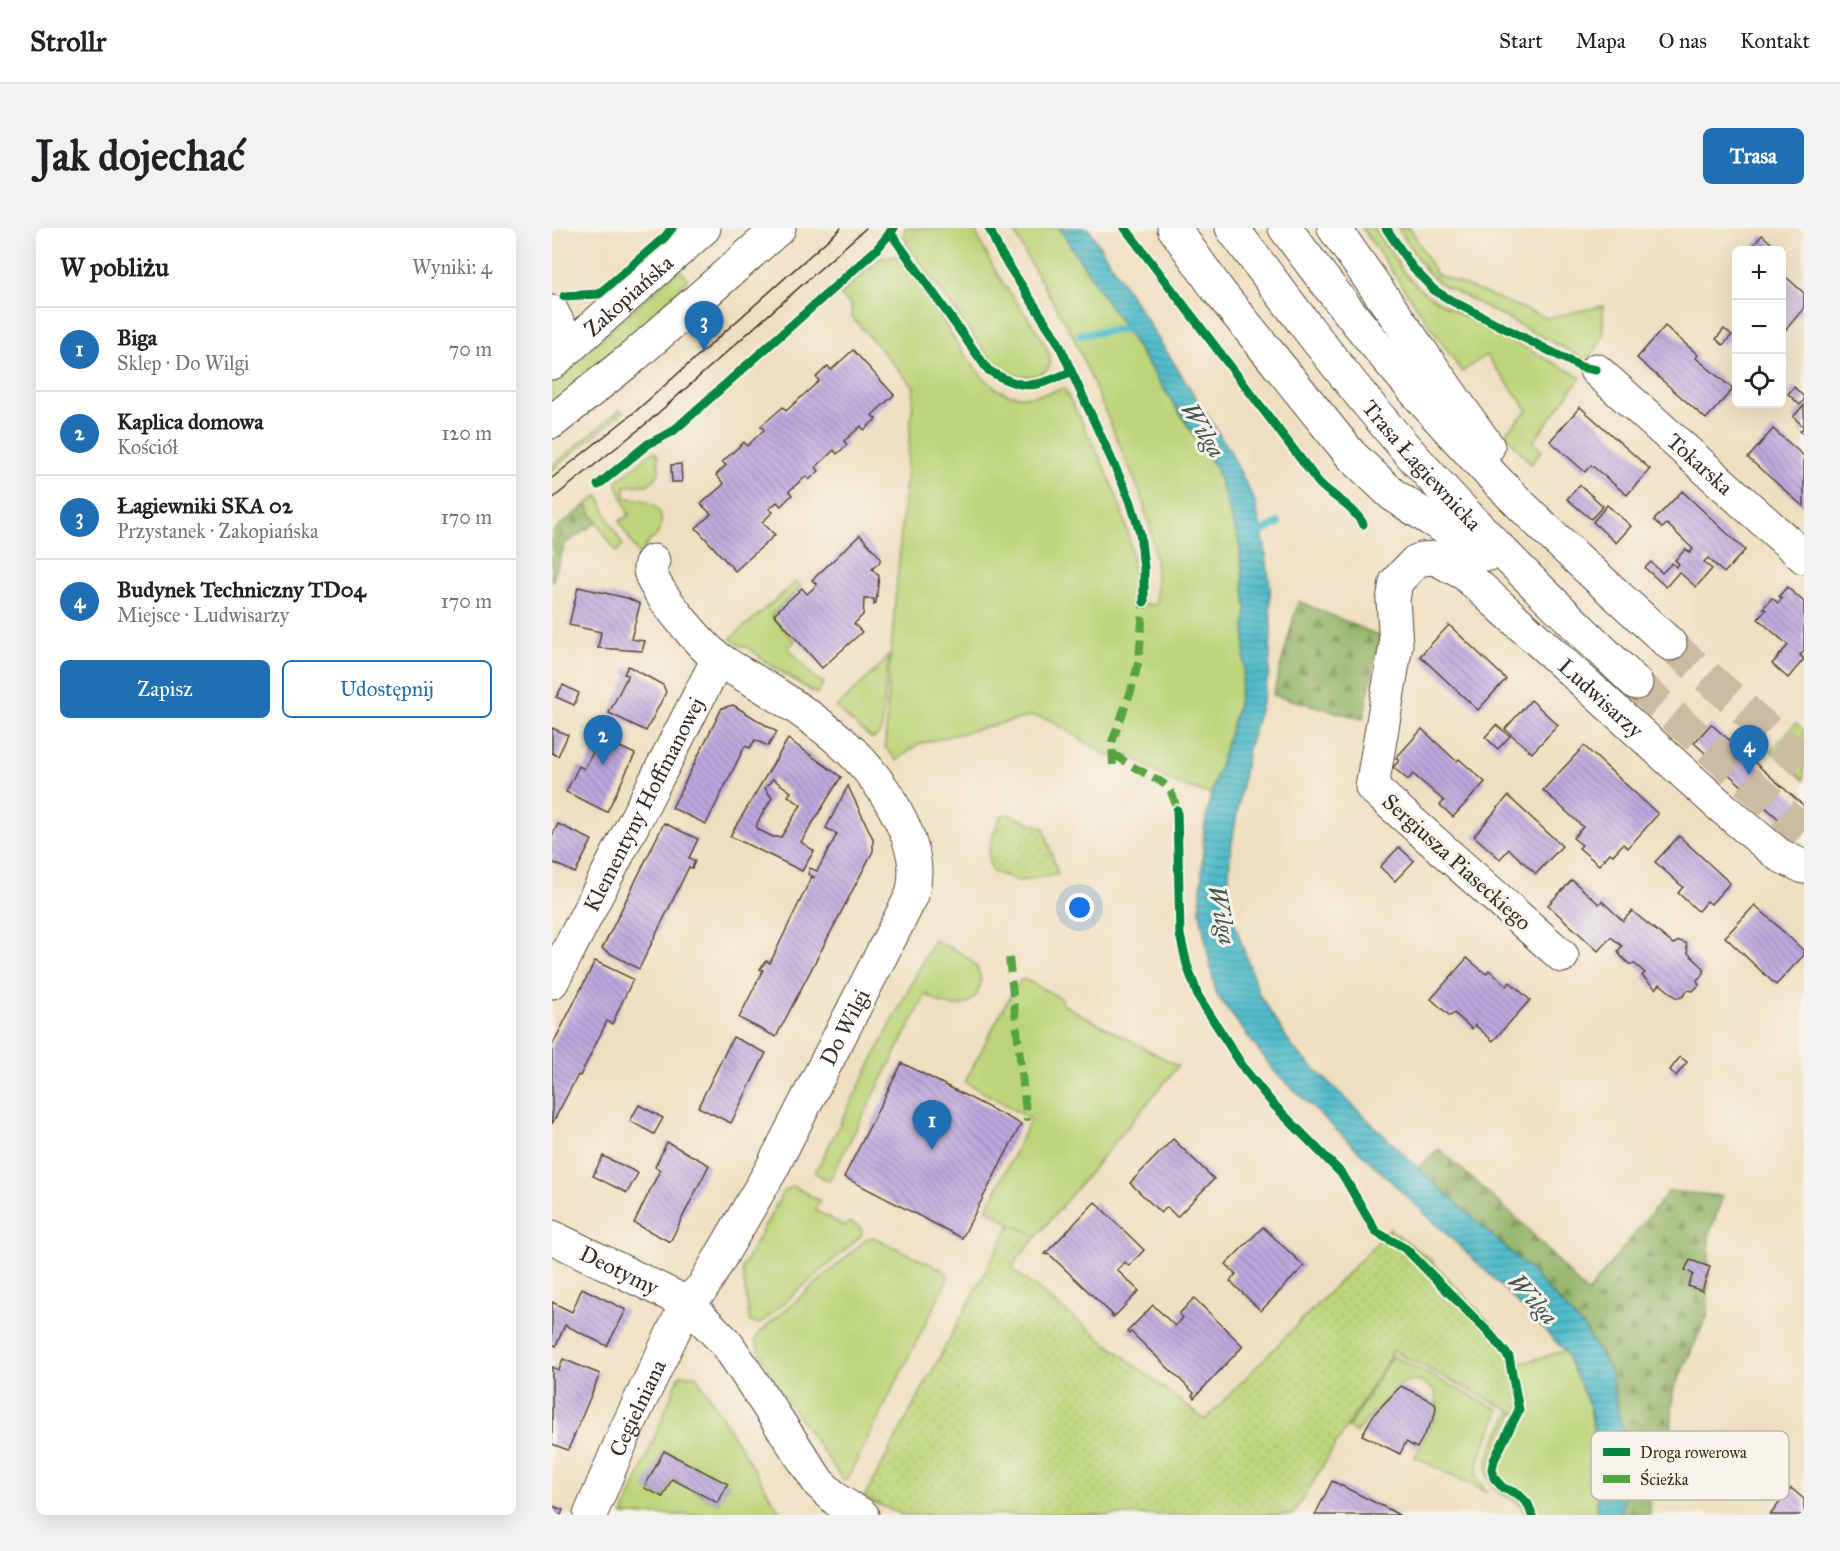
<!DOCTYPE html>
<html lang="pl">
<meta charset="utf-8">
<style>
:root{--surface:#fff;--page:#f2f2f2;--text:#202124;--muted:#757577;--line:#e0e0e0;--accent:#1f6fb2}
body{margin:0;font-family:"IM FELL Great Primer",serif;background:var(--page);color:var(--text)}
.controls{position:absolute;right:18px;top:18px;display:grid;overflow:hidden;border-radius:9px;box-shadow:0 6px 24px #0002}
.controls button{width:54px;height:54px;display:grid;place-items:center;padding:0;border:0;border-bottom:2px solid var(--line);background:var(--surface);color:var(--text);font:30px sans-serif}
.you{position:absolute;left:528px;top:680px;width:21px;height:21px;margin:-15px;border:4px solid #fff;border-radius:50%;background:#1a73e8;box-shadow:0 0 0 9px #1a73e833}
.badge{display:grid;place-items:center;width:39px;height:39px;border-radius:50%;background:var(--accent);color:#fff;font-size:20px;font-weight:700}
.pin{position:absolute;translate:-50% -50px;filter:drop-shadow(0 2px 3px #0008)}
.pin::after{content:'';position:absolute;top:32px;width:21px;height:18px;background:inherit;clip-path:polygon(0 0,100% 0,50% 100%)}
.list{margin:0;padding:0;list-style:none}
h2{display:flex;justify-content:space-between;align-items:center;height:78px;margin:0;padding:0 24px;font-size:26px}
h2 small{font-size:20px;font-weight:400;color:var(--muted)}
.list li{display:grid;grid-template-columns:39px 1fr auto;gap:18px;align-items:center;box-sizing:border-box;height:84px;padding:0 24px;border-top:2px solid var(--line)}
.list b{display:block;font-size:22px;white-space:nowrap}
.list p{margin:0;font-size:20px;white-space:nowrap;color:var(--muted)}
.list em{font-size:20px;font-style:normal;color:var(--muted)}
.actions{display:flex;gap:12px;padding:18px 24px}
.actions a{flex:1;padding:14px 0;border:2px solid var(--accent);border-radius:9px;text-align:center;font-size:21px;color:var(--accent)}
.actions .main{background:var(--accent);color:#fff}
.icon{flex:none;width:33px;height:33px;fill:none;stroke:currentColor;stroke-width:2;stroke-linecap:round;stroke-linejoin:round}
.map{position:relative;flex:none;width:1252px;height:1287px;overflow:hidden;border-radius:9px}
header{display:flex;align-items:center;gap:36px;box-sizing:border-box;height:84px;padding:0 30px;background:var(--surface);border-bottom:2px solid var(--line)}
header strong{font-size:28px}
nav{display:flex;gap:33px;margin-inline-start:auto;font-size:21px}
.intro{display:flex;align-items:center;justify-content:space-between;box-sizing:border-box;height:144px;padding:0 36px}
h1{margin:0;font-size:42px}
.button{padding:15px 27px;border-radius:9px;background:var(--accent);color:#fff;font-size:21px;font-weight:700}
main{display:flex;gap:36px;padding:0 36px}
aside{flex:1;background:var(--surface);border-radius:9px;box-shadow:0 6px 24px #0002}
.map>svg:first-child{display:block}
.grass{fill:#bcd57a;stroke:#7c804c;stroke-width:1.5;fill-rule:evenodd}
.forest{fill:url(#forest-firs);stroke:#687044;stroke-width:1.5}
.park{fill:url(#park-dots);stroke:#7c804c;stroke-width:1.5}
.water{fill:url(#water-rules);stroke:#457374;stroke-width:1.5}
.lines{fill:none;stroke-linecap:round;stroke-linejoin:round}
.stream{stroke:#4fbcca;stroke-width:8}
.building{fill:url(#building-back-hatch);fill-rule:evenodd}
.major-tunnel{stroke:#cbbba0;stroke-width:33;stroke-dasharray:33 16;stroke-linecap:butt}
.minor-casing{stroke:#564536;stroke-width:35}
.major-casing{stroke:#564536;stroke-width:35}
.minor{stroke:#fff;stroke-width:33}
.major{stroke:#fff;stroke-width:33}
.tram{stroke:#3b2a1e;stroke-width:1.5}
.quiet{stroke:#54a441;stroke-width:8;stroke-dasharray:15 8;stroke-linecap:butt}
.cycleway-casing{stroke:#f7f3e8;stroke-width:13}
.cycleway{stroke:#00873e;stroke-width:9}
.labels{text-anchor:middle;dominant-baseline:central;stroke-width:6;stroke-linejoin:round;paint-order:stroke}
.street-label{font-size:22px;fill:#3b2a1e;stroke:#f7f3e8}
.water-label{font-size:24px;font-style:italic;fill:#415652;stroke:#f7f3e8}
.key{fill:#f7f3e8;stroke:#bfb7ab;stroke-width:1.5}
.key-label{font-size:16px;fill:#3b2a1e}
</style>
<header>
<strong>Strollr</strong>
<nav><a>Start</a><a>Mapa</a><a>O nas</a><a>Kontakt</a></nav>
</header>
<div class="intro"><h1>Jak dojechać</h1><a class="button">Trasa</a></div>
<main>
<aside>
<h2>W pobliżu<small>Wyniki: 4</small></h2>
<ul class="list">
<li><span class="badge">1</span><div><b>Biga</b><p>Sklep · Do Wilgi</p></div><em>70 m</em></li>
<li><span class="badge">2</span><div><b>Kaplica domowa</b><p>Kościół</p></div><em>120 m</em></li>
<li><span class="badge">3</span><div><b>Łagiewniki SKA 02</b><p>Przystanek · Zakopiańska</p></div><em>170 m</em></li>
<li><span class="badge">4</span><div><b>Budynek Techniczny TD04</b><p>Miejsce · Ludwisarzy</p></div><em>170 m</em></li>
</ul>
<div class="actions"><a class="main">Zapisz</a><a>Udostępnij</a></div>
</aside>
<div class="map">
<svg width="1252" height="1287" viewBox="0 0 1252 1287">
<defs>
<pattern id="forest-firs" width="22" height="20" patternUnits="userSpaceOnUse" patternTransform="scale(1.5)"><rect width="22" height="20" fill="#95b66a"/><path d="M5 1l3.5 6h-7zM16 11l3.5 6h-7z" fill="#7b9457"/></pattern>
<pattern id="park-dots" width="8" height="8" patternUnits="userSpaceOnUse" patternTransform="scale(1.5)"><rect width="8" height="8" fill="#bcd57a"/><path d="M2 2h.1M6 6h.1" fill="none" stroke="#a2b769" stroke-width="1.8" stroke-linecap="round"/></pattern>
<pattern id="water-rules" width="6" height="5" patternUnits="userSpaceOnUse" patternTransform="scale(1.5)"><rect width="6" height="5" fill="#4fbcca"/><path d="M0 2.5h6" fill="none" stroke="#4399a3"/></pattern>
<pattern id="building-back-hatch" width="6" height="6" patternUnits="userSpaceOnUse" patternTransform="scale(1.5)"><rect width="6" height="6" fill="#bca8dd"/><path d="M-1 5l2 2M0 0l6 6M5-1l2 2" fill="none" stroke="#9a89b3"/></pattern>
</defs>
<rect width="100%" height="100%" fill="#f7f3e8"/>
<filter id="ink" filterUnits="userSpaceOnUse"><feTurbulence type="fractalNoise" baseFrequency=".0167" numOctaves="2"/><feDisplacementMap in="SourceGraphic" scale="12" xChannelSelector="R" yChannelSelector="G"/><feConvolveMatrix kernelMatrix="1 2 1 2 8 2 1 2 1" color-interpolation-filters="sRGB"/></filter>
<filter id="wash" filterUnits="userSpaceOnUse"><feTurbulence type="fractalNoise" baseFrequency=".008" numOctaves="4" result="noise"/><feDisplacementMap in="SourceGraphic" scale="24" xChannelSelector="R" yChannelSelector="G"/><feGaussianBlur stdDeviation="1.35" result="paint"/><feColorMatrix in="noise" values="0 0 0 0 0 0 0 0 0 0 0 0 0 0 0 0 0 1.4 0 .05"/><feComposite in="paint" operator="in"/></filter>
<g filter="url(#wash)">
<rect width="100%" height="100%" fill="#efdfc0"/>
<g class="grass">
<path d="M353,0H422C431,20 440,39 452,57C464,75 496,112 498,132C499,151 468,150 456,145C448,141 442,134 435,127L355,16L352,8Z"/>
<path d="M461,0H507L664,241L687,314L694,381L692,443L685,480L659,566L619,554L577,527L558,529L496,491L479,488L366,516L345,533L333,519L338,433L362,159L300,89L299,77L288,67L330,29L343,28L348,31C358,45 369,58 378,72C396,99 421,149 449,163C470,173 492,167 512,160C549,232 586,291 582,375L605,377L604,340L599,303L589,267L521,108L476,31Z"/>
<polygon points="810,0 822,0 853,46 871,64 906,85 1029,149 981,214 990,222 979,236 953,205 976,182 934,127 910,144"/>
<polygon points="846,0 858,0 884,46 995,90 1051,78 1051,108 1037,133 887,55 874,43"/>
<polygon points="127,41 136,51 87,104 0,176 0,155"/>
<polygon points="68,182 72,184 0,242 0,238"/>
<path d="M102,223L106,227L107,244L103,251L95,257L73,258V270C93,270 117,278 107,304C104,310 97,312 94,317C92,321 91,327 89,331L67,293L77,287L64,254Z"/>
<polygon points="47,267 57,293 71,317 64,324 34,277"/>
<polygon points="244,354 249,359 219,387 243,413 236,420 264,451 272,455 264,466 208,430 209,429 193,418 191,419 178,411"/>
<polygon points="337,426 329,503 323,510 319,510 284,480 332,434"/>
<path d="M382,712C395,719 413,725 422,736C437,753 424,780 401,778C392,778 384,772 376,768L375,765L277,953L263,945Z"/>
<polygon points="469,752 474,752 509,770 510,776 626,838 485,1008 459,996 435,981 479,891 413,854 453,777"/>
<polygon points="241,958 268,973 263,982 292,998 298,994 309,1000 310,1007 208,1096 198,1094 190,1040 232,963"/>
<polygon points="321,1009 391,1042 396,1047 395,1053 295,1252 291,1252 223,1156 204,1114 206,1106 315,1011"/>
<path d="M1013,1123L1038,1179L1046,1236L1045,1287H983C981,1282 980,1277 977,1273C965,1258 940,1259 945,1234L972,1181L966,1136Z"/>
<path d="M840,1128L948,1182L927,1231L925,1248L934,1264L863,1229L886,1184L883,1163C870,1153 861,1148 846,1158L804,1204L796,1200Z"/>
<path d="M128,1147H144L230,1287H71ZM112,1223L176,1256L166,1275L120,1251L111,1269L93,1260Z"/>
<path d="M963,1177L966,1178C960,1192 937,1230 938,1243C938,1252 944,1258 951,1262C963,1270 972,1272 977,1287H973C969,1275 960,1272 950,1266C915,1246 950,1201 963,1177Z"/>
</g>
<g class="forest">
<polygon points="34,277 45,294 13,316 0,354 0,304"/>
<polygon points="746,373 828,408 811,491 721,467"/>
<polygon points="887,921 972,997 1035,1065 1117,963 1171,968 1157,1008 1156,1086 1121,1163 1118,1241 1096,1225 1098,1287 1069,1287 1074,1258 1075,1216 1067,1190 1058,1142 1033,1101 975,1039 866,940"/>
</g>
<g class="park">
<polygon points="1244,495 1252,502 1252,552 1219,523"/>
<path d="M455,586L492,600L506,647L467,653L441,644C431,624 442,608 449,588Z"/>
<polygon points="459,996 485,1008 464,1033 461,1042 653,1192 838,1001 879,1032 951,1109 966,1136 972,1181 969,1188 841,1123 741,1287 350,1287 312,1270"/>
</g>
<polygon class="water" points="507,0 536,0 678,223 703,274 713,318 718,360 719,402 717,445 709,479 696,521 678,626 676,676 707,766 741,820 866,940 975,1039 1033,1101 1058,1142 1067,1190 1075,1216 1074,1258 1069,1287 1045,1287 1046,1236 1038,1179 1013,1123 936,1045 723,844 664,766 648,684 652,601 659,566 685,480 692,443 694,381 687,314 664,240"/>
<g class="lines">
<g class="stream">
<polyline points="528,107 581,99"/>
<polyline points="700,309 726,295"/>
</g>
</g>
<g id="blocks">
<g class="building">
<polygon points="1210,7 1227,22 1204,22 1200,19"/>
<polygon points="1234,49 1252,65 1252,80 1230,106 1230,54"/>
<polygon points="1113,98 1146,127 1144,130 1181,161 1154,191 1085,130"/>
<polygon points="1172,101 1180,107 1171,117 1164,111"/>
<polygon points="301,122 342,167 320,187 324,191 312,202 309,198 292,213 295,217 285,226 282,222 264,239 267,243 257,252 254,248 237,263 240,267 229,278 225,274 217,281 221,284 210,294 223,307 183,343 144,300 159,286 149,276 172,256 164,247 174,237 170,234 192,214 195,218 212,202 209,198 231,179 234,183 267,153 264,149 276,138 279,142"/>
<polygon points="1242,159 1252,169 1252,172 1248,177 1236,166"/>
<polygon points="1252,177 1252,207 1248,203 1252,199 1241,189"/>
<polygon points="1028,179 1098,241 1075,267 1039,237 1033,244 998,213"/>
<polygon points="1221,201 1252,228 1252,279 1196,230"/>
<polygon points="129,236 130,254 120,254 119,237"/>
<polygon points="1028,257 1051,278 1039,291 1015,271"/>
<polygon points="1130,263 1193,322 1172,345 1156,330 1152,334 1160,341 1144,359 1127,344 1114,359 1093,340 1099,334 1110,345 1120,335 1124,339 1127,336 1123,332 1134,321 1138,325 1141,321 1115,296 1110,300 1102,292"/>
<polygon points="1055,277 1079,298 1064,315 1041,294"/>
<polygon points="308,307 328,329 328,334 320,341 327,348 324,375 322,377 322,371 312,371 311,387 302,396 310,404 270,440 222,386 250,360 255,366 265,357 260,352"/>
<polygon points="26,359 75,370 88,376 79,411 93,413 90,423 46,420 49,404 17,397"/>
<polygon points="1235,359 1252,374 1252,423 1248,427 1252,431 1236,450 1220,436 1236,417 1206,391 1214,382 1211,380 1220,370 1226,375 1230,371 1227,368"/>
<polygon points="897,397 954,451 926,482 868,428"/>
<polygon points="76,438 111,457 114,464 94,503 57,485 76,447 72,446"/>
<polygon points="11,457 27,465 22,477 4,469"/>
<polygon points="979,472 1006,497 980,525 953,501"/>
<polygon points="181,477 225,504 216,518 203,512 198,520 193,518 154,596 120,580 170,480"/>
<polygon points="1159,496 1252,578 1252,589 1240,603 1142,515"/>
<polygon points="944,497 958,508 946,521 933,509"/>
<polygon points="0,500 16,507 6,528 0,525"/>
<polygon points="870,501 902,531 905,533 907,531 933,554 901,589 888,577 892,573 861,546 856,552 841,539 847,533 844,530"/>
<polygon points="49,510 83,526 55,584 14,564 27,538 32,541"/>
<path d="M236,511L289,549L249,614L262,623L250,643L178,608ZM221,551L239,564L236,568L249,577L229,609H221L205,601V595L220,570L213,560Z"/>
<polygon points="1032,518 1106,586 1076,620 1071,616 1061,627 1058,625 1047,637 1027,620 1030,617 1021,610 1031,599 991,562"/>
<polygon points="296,558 321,611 321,623 224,809 187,790 211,742 208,741 210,738 214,733 218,735 259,650 262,649 256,646 258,640 265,643 285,606 274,600"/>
<polygon points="956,568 1010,618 984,646 957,621 948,631 922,608"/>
<polygon points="112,595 146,611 137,630 143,633 140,640 137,639 87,741 50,721"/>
<polygon points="6,596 40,612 23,645 0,634 0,608"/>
<polygon points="1127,608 1178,655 1159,676 1155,673 1146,683 1126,665 1131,659 1103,634"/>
<polygon points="847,619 862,633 843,653 828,639"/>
<polygon points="1020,652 1047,676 1050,673 1071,693 1080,683 1121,716 1127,713 1134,715 1136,725 1152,740 1152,745 1145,752 1147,757 1141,763 1136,762 1130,769 1125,770 1108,756 1104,761 1090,748 1093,745 1083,736 1077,736 1068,727 1066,723 1070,718 1059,709 1046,723 996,677"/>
<polygon points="1203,677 1252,723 1252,727 1224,757 1173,709"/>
<polygon points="915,730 934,746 937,742 955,758 958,754 978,772 941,813 923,797 920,801 902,785 898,788 879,771"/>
<polygon points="43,733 81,751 60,796 55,793 28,848 26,847 0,896 0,818"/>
<polygon points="181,809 214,825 179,895 146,879"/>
<polygon points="1128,829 1135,834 1124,848 1118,842"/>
<polygon points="350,835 469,896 410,1010 292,949"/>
<polygon points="87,877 111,890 102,906 78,893"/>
<polygon points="621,911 662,951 625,989 615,979 609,985 578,955"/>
<polygon points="115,914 157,937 118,1014 82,995 108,942 103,939"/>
<polygon points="51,928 86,945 75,965 41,948"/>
<polygon points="543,974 592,1022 577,1038 573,1034 565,1042 587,1063 561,1090 559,1088 561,1087 497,1026 495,1027 493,1026"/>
<polygon points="711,999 752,1038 709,1083 678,1053 684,1046 674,1036"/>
<polygon points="1138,1032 1158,1039 1150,1063 1136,1058 1141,1046 1133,1042"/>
<polygon points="30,1060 74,1082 55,1118 13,1097 4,1118 0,1116 0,1074 20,1084"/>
<polygon points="642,1070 691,1118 642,1170 640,1167 642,1165 579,1104 577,1106 575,1104 601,1077 623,1098 631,1090 627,1086"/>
<polygon points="11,1131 48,1146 16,1222 0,1216 0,1139 7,1142"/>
<polygon points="849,1158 883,1175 884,1180 882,1189 865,1220 854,1214 848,1226 810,1207 822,1186"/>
<polygon points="112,1223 176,1256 166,1275 120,1251 111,1269 92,1260"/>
<polygon points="780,1253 838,1282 847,1287 763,1287"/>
<polygon points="1239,1260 1252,1271 1252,1287 1218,1287"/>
<polygon points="0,1278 11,1282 9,1287 0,1287"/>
</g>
</g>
</g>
<g filter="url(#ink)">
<use href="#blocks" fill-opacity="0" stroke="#564536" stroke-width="1.5"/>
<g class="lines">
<g class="major-tunnel">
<polyline points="1118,416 1252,534"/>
<polyline points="1084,455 1252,604"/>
</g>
<g class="minor-casing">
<g id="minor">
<polyline points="0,84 18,118"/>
<path id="s1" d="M1044,142L1252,329"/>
<path id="s2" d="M1010,728L820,559L844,417L841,372L844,354L863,334L870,331L883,330L913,346L1166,576L1227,627L1252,639"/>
<path id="s3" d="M0,754L166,431"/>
<path id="s4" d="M0,1009L135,1075L175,1116L267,1255L286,1273L310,1287"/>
<path id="s5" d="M38,1287L75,1200L135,1075L151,1059L219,942L360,667C367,640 361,618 349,593C318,527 266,492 206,455C193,447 179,440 167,431C150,419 104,365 99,346C97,341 98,337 101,333"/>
</g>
</g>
<g class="major-casing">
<g id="major">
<polyline points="622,0 665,61 799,227 841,267 878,291 937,326"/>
<path id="s6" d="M680,0C731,68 782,136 837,201C914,291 999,373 1084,455"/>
<path d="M733,0C793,82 858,161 927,234C987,298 1053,356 1118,416"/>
<polyline points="782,0 936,219"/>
<path id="s7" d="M0,135L152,0"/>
<polyline points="0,194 81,129 227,0"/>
</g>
</g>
<use href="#minor" class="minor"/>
<use href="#major" class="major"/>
<g class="tram">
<polyline points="0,250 84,183 289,0"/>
<polyline points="0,271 95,195 314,0"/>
</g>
<g class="quiet">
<path d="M561,526C570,531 579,538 589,543C612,556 618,553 625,582"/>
<polyline points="561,537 560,514 579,463 587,432 592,368"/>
<polyline points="457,730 475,893"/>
</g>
<g class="cycleway-casing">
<g id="cycleway">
<polyline points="437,0 448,24 506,114 578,272 588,305 592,340 592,374"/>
<path d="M573,0L767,255C781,269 801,278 811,296"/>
<polyline points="834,0 860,39 882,62 900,73 1029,139 1044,142"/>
<path d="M338,4L436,142C470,163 482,160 518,144"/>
<polyline points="12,68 47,66 113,9 120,0"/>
<polyline points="46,257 96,216 120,204 128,197 325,21 342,0"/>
<polyline points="625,582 628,707 635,737 646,768 693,842 721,876 791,947 824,1004 854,1021 937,1105 957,1129 967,1182 942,1232 940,1241 942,1250 951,1260 966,1266 976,1276 980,1287"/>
</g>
</g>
<use href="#cycleway" class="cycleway"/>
</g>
</g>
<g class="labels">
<g class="street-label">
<text stroke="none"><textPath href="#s7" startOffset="102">Zakopiańska</textPath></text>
<text stroke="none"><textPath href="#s1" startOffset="140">Tokarska</textPath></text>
<text stroke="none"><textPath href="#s6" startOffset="304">Trasa Łagiewnicka</textPath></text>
<text stroke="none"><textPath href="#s2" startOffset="728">Ludwisarzy</textPath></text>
<text stroke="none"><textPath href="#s3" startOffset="200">Klementyny Hoffmanowej</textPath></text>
<text transform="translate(905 634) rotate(42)">Sergiusza Piaseckiego</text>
<text stroke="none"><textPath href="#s5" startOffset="552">Do Wilgi</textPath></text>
<text stroke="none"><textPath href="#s4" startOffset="75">Deotymy</textPath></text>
<text stroke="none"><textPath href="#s5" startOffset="117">Cegielniana</textPath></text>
</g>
<g class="water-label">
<text transform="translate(651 202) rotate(58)">Wilga</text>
<text transform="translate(670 687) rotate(78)">Wilga</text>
<text transform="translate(981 1071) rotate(47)">Wilga</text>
</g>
</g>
<rect x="1039" y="1203" width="198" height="69" rx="9" class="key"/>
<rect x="1051" y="1220" width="27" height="8" fill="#00873e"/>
<rect x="1051" y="1247" width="27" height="8" fill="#54a441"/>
<g class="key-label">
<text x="1088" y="1230">Droga rowerowa</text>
<text x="1088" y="1257">Ścieżka</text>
</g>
</svg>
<div class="controls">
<button>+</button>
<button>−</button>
<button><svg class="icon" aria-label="locate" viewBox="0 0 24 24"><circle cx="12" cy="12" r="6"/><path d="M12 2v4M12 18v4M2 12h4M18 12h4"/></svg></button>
</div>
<div class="you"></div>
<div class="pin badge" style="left:380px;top:922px">1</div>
<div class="pin badge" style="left:51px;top:537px">2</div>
<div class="pin badge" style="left:152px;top:123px">3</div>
<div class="pin badge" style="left:1197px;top:547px">4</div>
</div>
</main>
